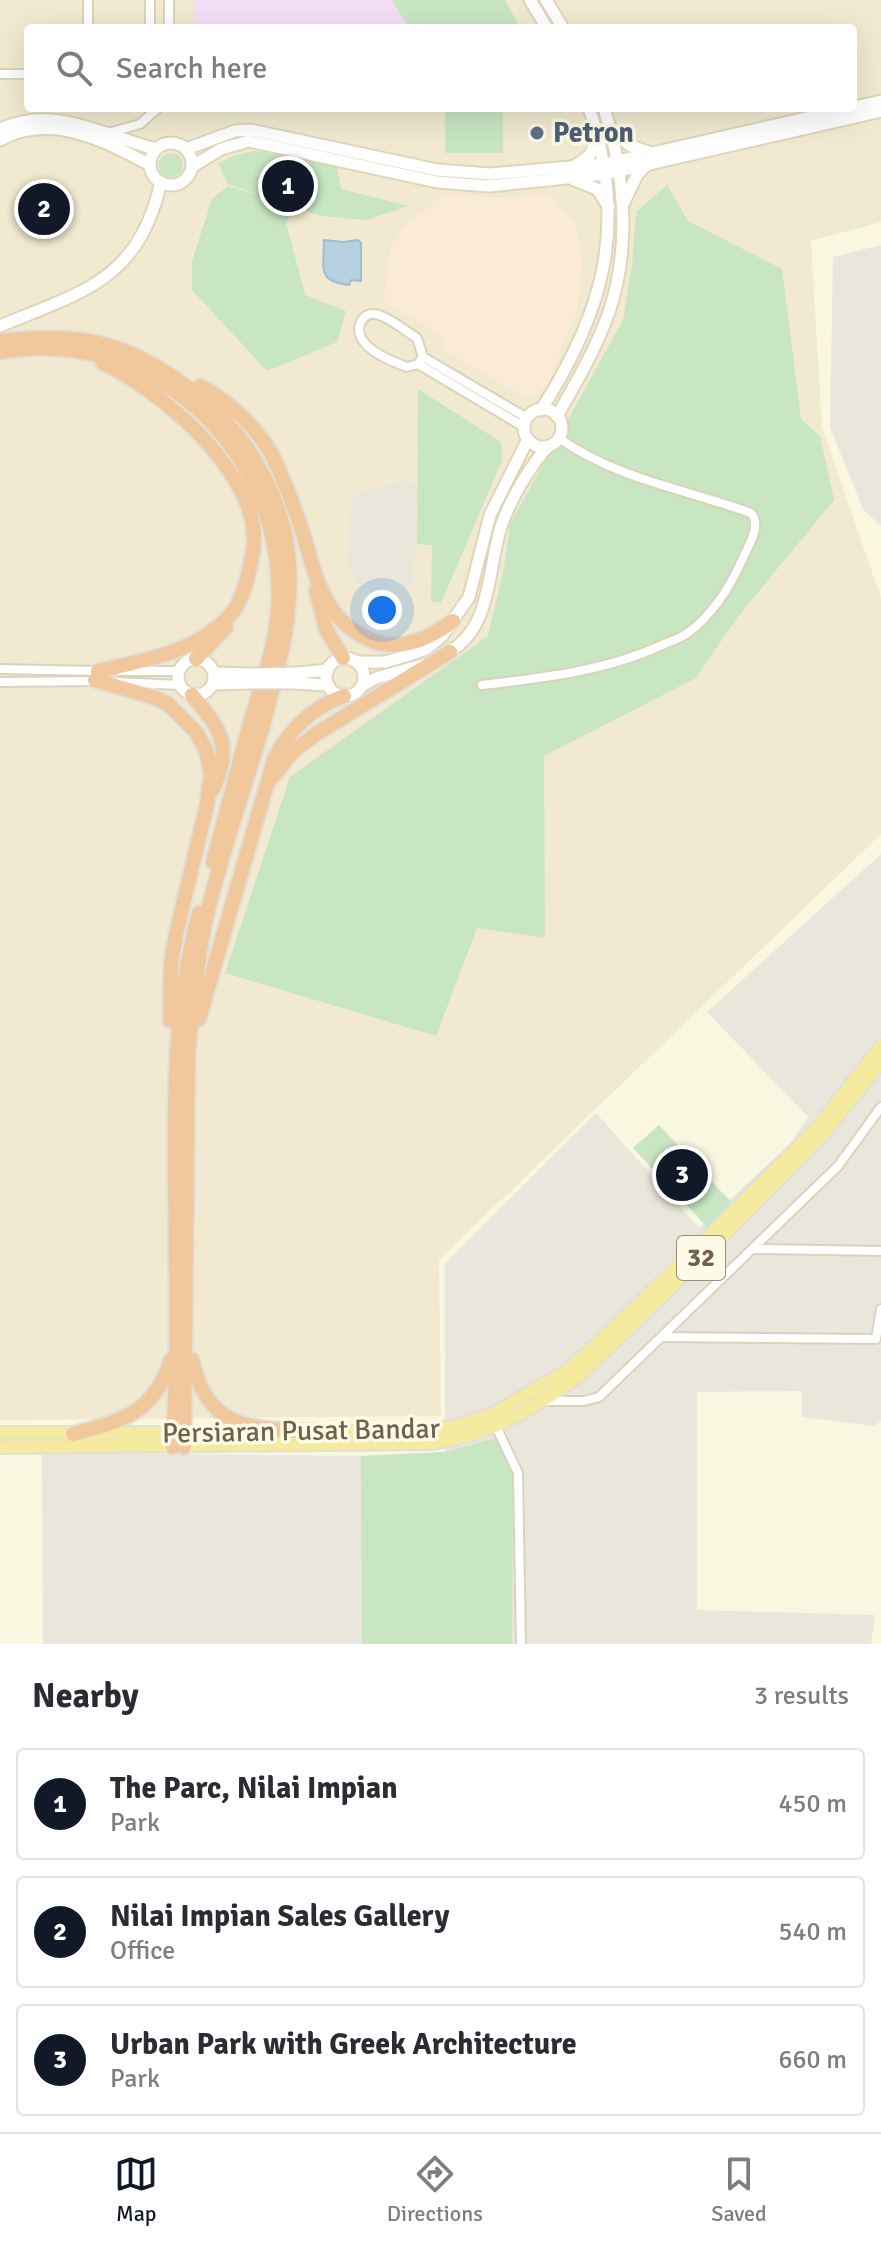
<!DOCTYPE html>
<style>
:root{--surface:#fff;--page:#f7f7f7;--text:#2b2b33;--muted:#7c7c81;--line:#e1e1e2;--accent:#111827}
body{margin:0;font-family:Signika,sans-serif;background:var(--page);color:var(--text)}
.you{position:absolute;left:382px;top:610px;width:28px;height:28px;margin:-20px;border:6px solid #fff;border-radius:50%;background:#1a73e8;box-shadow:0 0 0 12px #1a73e833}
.badge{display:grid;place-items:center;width:52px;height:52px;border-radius:50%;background:var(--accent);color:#fff;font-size:26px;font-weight:700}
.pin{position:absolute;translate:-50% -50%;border:4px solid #fff;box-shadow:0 2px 8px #0006}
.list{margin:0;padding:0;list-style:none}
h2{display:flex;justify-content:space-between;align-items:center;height:104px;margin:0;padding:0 32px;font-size:34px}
h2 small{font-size:26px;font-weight:400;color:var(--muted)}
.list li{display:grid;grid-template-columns:52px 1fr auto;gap:24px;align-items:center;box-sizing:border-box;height:112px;margin:0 16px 16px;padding:0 16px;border:2px solid var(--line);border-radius:8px}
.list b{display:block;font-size:30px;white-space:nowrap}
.list p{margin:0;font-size:26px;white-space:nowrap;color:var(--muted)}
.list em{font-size:26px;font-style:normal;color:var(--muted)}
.icon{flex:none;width:44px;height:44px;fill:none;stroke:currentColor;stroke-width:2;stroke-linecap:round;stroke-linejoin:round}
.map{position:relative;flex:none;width:881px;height:1644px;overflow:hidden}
.search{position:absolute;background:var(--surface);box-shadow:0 8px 32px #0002;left:24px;right:24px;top:24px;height:88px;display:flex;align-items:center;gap:20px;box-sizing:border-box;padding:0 28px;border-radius:8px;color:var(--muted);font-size:30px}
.sheet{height:488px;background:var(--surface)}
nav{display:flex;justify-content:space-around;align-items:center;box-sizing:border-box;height:112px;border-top:2px solid var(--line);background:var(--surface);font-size:22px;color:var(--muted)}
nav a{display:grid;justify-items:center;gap:4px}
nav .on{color:var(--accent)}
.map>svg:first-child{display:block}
.residential{fill:#f1ead0;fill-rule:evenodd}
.commercial{fill:#faead6}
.industrial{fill:#e9e6dc}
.education{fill:#f3def6}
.green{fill:#c7e6c1}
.water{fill:#b8d1e1;stroke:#9fbdd2;stroke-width:2}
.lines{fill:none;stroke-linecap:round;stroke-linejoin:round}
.street-casing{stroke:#dad3bc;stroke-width:12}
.secondary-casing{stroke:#dfd5ba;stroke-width:15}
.primary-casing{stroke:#e2dfdb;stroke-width:16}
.highway-casing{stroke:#e2dfdb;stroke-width:18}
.street{stroke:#fff;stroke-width:8}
.secondary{stroke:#fff;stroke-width:11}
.primary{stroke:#f4eb9e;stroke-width:12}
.highway{stroke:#f0c89c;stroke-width:14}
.secondary-bridge-casing{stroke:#dfd5ba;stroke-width:15;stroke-linecap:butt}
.secondary-bridge{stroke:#fff;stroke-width:11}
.service-dot{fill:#5c6f8a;stroke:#fdfae7;stroke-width:3}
.labels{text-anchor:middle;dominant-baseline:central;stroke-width:7;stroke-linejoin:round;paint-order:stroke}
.shield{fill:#fdfae7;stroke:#9a8f79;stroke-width:2}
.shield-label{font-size:26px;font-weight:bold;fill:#6f614a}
.service-label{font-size:28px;font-weight:bold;fill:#4e5e75;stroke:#fdfae7;text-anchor:start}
.street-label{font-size:28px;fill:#6f614a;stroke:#fdfae7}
</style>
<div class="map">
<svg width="881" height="1644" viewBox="0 0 881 1644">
<rect width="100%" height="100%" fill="#faf7e1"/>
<path class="residential" d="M0,0H881V222L811,241L822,427L881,598V834L439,1260L441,1416L0,1420ZM28,28H853V108H28Z"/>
<polygon class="commercial" points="549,193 577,226 582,263 577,310 547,386 528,399 444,350 440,334 384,302 390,249 402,228 445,194 516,198"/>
<g class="industrial">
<polygon points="881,245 881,526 863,509 830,427 833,257"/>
<polygon points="403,481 417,484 413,586 361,588 348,564 351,496"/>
<polygon points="881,854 881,1421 874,1426 802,1417 802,1391 697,1392 697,1610 875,1615 871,1644 43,1644 42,1453 361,1456 445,1452 445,1263 596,1113 699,1228 791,1143 808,1117 707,1012"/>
</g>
<polygon class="education" points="194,0 394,0 410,28 195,28"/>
<g class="green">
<polygon points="392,0 505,0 520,28 409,28"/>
<rect x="445" y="108" width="58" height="45"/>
<polygon points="254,151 278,154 337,167 341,189 408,206 366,220 321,216 295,207 286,222 305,295 346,311 337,342 267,371 192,290 192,261 212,199 228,186 268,198 228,184 218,163 236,155"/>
<circle cx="171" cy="165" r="12"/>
<polygon points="667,185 688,221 782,269 801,419 820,436 834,500 736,619 696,678 544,756 545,938 477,928 436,1036 225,973 290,777 488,636 504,567 510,524 623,320 632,265 636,212"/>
<polygon points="418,389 501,442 502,461 441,603 431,601 432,545 417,544"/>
<polygon points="659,1125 731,1202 707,1227 633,1148"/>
<polygon points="495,1438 513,1473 512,1644 362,1644 361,1456 445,1452"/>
</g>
<path class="water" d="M324,240L343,242L358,240L361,243V281L351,280L349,285C316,281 324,268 324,240Z"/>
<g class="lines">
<g class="street-casing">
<g id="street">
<polyline points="88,0 88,28"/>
<polyline points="169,0 169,28"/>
<polyline points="150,28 150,0"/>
<polyline points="0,74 28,74"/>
<polyline points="108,133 140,124 158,108"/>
<polyline points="423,357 527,418"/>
<path d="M418,364L423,357L417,338C405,331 392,319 379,315C362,309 353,330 364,342C373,354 393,362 407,367L418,364L524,427"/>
<polyline points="0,669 99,671"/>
<polyline points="121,671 178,671"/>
<polyline points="0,682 98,681"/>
<polyline points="116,682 179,685"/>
<path d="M482,685C542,678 606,671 662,645C671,641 682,638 689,632C713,614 731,585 743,558C749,544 762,526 751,513C685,489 616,479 559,438"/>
<polyline points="755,1249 881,1251"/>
<polyline points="663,1337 876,1339 881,1309"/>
<polyline points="542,1401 584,1401 599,1397 838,1166 881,1107"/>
<polyline points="494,1422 518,1473 521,1644"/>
</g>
</g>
<g class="secondary-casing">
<g id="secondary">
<polyline points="530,0 547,28"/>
<polyline points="546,0 563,28"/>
<path d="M0,129C55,104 104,136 156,149"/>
<polyline points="611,131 631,146 649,152"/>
<path d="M0,140C51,112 105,141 150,165"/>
<circle cx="171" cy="164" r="21"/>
<polyline points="186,149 235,131 251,130 437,170 490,174 604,164 881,101"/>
<polyline points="193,166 221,149 249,141 437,182 489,186 606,174 881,111"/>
<polyline points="575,166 590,155 598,137"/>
<polyline points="574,180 597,189 609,207"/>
<polyline points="624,202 637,175 648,163"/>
<path d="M0,326C84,291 138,281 161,182"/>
<circle cx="543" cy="428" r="19"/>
<path d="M541,410C605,310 628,223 589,108"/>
<path d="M557,416C576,383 596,349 609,312C631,248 625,172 604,108"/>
<path d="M445,654C495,629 486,566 503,521C514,493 529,468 548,446"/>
<circle cx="345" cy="677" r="19"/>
<circle cx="196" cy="677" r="18"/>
<polyline points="356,662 385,662 406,656 426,649 442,636 469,597 490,515 528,439"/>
<polyline points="214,673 251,674"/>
<polyline points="297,673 328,670"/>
<polyline points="294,683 328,685"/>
<polyline points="213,684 248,683"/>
<polyline points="362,686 376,678 422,665"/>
</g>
</g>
<g class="primary-casing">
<g id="primary">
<polyline points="0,1433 269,1433"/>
<polyline points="311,1433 420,1431 457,1426 491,1415 570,1369 694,1251 816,1129 881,1046"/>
<path d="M0,1447L430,1443C486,1437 536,1408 581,1374L703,1256L822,1135L881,1062"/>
</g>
</g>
<g class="highway-casing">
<g id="highway">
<path d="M0,341C80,332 128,341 192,391C242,428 281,490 288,553C295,611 278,670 263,725C244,791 220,856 205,923C196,966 193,1011 188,1054L184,1447"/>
<path d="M0,352C63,341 120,354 173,390C244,438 284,524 278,610C275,650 260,689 249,727C237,772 225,818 213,862"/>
<path d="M200,386C228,401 255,425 271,453C283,476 292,502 301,527C316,574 321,620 373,641C402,652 430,638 453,621"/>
<polyline points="316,590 326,629 343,658"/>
<polyline points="196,659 226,627"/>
<path d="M98,671C145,660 198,652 231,614C240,604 245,587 248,575C251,563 254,550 254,538C254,469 160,390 103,363"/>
<polyline points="95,680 156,698 169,705 196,732 206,750 211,773 207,804 176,934 171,964 170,1021"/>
<path d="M192,695C221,730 233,744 213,789"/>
<polyline points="272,778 293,751 319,732 450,652"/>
<path d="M199,1019L274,760C289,729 311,708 344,696"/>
<path d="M192,1360C209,1433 254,1428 317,1432"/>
<path d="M73,1434C123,1421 154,1413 171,1360"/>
<path d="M173,1447C178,1358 176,1268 175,1179C174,1090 175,1000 199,913"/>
</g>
</g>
<use href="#street" class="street"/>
<use href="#secondary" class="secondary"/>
<use href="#primary" class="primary"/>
<use href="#highway" class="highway"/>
<g class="secondary-bridge-casing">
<g id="secondary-bridge">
<polyline points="251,674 297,673"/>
<polyline points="248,683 294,683"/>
</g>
</g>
<use href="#secondary-bridge" class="secondary-bridge"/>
</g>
<circle class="service-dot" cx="537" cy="133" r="8"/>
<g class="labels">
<rect class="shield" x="677" y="1236" width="48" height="44" rx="6"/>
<g class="shield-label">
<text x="701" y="1258">32</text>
</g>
<g class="service-label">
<text x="553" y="133">Petron</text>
</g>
<g class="street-label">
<text transform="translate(301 1431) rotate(-1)">Persiaran Pusat Bandar</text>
</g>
</g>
</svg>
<div class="you"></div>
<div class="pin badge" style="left:288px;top:186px">1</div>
<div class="pin badge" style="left:44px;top:209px">2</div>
<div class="pin badge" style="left:682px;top:1175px">3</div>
<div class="search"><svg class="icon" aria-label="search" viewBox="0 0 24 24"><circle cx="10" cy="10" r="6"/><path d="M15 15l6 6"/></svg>Search here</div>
</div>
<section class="sheet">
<h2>Nearby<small>3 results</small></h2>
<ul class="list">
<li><span class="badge">1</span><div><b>The Parc, Nilai Impian</b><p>Park</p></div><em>450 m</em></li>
<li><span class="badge">2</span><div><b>Nilai Impian Sales Gallery</b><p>Office</p></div><em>540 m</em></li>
<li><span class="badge">3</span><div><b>Urban Park with Greek Architecture</b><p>Park</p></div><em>660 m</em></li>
</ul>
</section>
<nav>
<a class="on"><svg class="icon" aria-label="map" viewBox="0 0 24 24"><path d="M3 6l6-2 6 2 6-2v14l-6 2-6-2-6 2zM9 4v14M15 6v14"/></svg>Map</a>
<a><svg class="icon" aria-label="directions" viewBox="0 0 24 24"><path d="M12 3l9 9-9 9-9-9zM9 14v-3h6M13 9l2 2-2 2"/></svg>Directions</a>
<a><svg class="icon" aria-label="saved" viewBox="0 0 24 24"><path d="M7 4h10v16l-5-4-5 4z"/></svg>Saved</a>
</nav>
